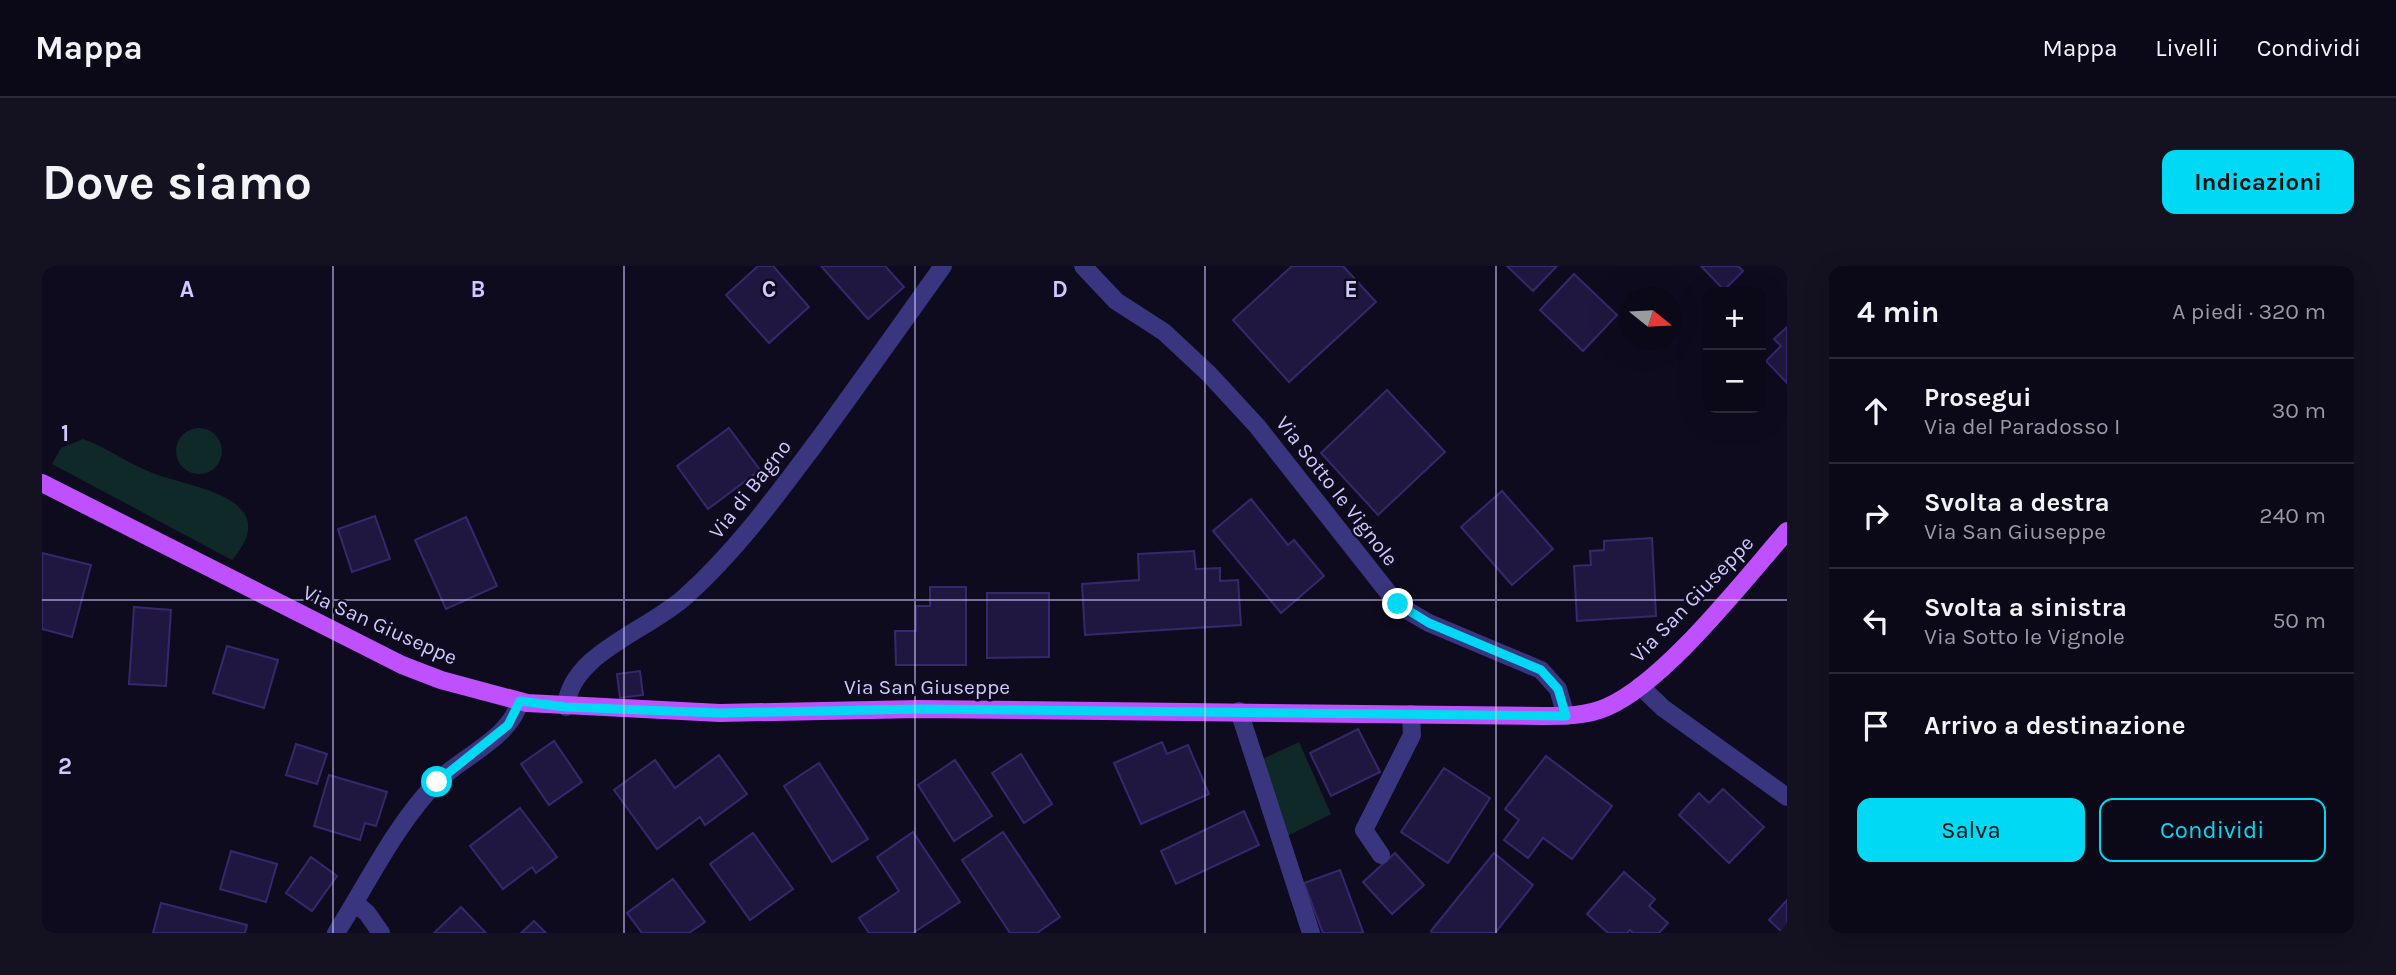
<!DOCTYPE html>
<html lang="it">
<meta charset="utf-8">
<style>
:root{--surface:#0b0817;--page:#141120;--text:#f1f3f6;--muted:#9a9aa1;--line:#2b2936;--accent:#00d9f4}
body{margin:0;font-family:Karla,sans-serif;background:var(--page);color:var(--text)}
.controls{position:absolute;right:21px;top:21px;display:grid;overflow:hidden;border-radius:14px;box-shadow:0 7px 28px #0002}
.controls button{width:63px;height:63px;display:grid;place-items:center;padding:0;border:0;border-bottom:2px solid var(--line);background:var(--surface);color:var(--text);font:35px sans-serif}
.compass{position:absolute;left:1577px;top:21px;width:63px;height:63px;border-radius:50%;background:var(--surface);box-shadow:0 7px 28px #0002;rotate:108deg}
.stop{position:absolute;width:21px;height:21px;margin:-16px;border:5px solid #00d9f4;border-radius:50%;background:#fff}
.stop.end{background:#00d9f4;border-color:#fff;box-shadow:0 2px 7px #0008}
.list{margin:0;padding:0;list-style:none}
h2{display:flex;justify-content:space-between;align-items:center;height:91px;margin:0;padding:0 28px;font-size:30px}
h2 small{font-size:23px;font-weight:400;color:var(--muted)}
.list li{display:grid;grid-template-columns:46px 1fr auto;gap:21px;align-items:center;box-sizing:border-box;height:105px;padding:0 28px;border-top:2px solid var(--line)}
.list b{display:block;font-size:26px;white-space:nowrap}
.list p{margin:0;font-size:23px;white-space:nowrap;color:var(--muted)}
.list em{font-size:23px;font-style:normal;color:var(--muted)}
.actions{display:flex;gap:14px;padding:21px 28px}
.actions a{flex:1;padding:16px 0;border:2px solid var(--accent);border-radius:14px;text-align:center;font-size:24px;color:var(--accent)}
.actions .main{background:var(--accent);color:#111}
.icon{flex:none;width:38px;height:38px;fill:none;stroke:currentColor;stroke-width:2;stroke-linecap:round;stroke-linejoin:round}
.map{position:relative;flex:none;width:1745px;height:667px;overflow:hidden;border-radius:14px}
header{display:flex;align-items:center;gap:42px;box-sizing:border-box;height:98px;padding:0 35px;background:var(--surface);border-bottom:2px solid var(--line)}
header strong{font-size:33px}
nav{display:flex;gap:38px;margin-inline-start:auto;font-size:24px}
.intro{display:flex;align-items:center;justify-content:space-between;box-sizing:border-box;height:168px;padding:0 42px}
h1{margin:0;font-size:49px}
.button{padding:18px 32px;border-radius:14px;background:var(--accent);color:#111;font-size:24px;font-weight:700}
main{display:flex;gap:42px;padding:0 42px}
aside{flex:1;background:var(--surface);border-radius:14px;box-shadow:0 7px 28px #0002}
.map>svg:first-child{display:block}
.green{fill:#0e2928}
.building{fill:#201740;stroke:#37286d;stroke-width:2}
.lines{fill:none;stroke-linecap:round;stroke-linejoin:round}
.minor{stroke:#39357f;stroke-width:18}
.major{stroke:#bf50ff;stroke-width:18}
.route{stroke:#00d9f4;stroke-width:9}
.grid{fill:none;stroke:#d0c9ff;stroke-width:2;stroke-opacity:0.55}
.labels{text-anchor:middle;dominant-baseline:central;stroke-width:5;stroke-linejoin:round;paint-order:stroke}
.street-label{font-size:21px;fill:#d0c9ff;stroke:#0f0b1f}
.grid-label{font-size:23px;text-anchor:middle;font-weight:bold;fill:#d0c9ff;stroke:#0f0b1f;stroke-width:5;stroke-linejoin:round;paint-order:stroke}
</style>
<header>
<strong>Mappa</strong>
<nav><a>Mappa</a><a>Livelli</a><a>Condividi</a></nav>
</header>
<div class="intro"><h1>Dove siamo</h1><a class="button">Indicazioni</a></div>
<main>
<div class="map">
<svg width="1745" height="667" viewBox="0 0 1745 667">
<rect width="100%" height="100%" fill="#0f0b1f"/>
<g class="green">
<circle cx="157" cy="185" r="23"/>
<path d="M41,173C68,183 91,201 119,210C159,223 241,235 190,294L10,198L19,182Z"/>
<polygon points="1257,476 1289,548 1243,571 1216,495"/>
</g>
<g class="building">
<polygon points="716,0 731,0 767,41 727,77 684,29"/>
<polygon points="779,0 843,0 862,21 826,53"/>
<polygon points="1250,0 1301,0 1334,36 1247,116 1191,54"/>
<polygon points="1465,0 1515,0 1491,25"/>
<polygon points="1659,0 1696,0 1701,5 1682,24"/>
<polygon points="1532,8 1575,49 1541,85 1498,44"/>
<polygon points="1745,61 1745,117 1724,95 1739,80 1732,73"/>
<polygon points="1345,124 1403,186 1336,249 1279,187"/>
<polygon points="687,162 718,204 666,243 635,200"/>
<polygon points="1460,225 1511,283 1470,319 1419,261"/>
<polygon points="1209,233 1246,279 1252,274 1282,310 1239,347 1171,265"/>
<polygon points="333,250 348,293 310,306 296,263"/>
<polygon points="424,251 455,320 404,343 373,274"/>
<polygon points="1610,272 1614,350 1535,355 1532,300 1549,299 1548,285 1562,284 1562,275"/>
<polygon points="1152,285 1154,303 1178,302 1178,315 1196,314 1199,359 1043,369 1040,318 1097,314 1096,288"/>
<polygon points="0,287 49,299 30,371 0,363"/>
<polygon points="888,321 924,321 924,399 854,399 853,365 874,365 874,340 888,340"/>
<polygon points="945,327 1007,327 1007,391 945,392"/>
<polygon points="92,341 129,344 124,420 87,418"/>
<polygon points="185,380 236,394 222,442 171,427"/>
<polygon points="598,405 601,429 578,432 575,408"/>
<polygon points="1316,463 1338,506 1289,530 1268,487"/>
<polygon points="512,475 540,516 507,539 479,498"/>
<polygon points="1120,476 1125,488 1146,479 1167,528 1099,558 1072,497"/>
<polygon points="254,478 285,488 275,518 244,509"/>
<polygon points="979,488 1010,538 982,557 950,507"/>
<polygon points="677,489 705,528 663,559 658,551 615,583 572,524 613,494 633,522"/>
<polygon points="1504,490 1570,540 1530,593 1501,572 1486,592 1462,574 1477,554 1463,543"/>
<polygon points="913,494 950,550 912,575 876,519"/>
<polygon points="777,497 826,573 790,596 742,520"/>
<polygon points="1402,502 1448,532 1406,597 1359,566"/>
<polygon points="287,509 345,526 334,560 323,557 318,574 272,560"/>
<polygon points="1681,523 1722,561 1687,597 1637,549 1657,527 1667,537"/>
<polygon points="478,542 515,591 494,607 490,601 461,623 428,580"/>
<polygon points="1202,545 1217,579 1134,618 1119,585"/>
<polygon points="871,566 918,636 871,667 827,667 817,652 857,625 835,591"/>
<polygon points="961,566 1018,651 995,667 968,667 920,594"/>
<polygon points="711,567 751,623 708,654 668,598"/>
<polygon points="189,585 235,598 224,636 178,623"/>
<polygon points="1353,587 1382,619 1350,648 1321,616"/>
<polygon points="1452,587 1491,619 1453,667 1390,667 1389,665"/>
<polygon points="269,591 295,610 270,645 244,627"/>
<polygon points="1298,604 1321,666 1318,667 1281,667 1262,617"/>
<polygon points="1582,606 1613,633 1607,640 1626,657 1617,667 1591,667 1588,664 1585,667 1566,667 1545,648"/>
<polygon points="631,613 663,656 647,667 600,667 585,647"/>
<polygon points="1745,634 1745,667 1741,667 1727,654"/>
<polygon points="119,637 205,659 203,667 111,667"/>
<polygon points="419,641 444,667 392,667"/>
<polygon points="492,655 504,667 479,667"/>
</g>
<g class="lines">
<g class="minor">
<polyline points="1041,0 1074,35 1122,66 1167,108 1215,160 1356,339 1387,357 1499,404 1516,423 1524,450"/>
<polyline points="1598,420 1621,442 1745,531"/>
<path d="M524,441C528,387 608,364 644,330C693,286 732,233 771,181C815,121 858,60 901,0"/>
<polyline points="1197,445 1269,667"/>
<polyline points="1339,589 1322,564 1370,469 1369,448"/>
<polyline points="313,637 325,647 339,667"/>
<path d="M294,667C326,617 353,559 395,516C420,490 468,473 478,435"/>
</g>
<path class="major" d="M0,217L360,399L399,414L485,437L678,447L877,443L1501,450C1522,450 1545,450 1565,441C1623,416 1702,314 1745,265"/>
</g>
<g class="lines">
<polyline class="route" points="395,516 466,459 478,435 524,441 678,447 877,443 1524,450 1516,423 1499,404 1387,357 1356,338"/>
</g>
<path class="grid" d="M291,0V667M582,0V667M873,0V667M1163,0V667M1454,0V667M0,334H1745"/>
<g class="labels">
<g class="street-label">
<text transform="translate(708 223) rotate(-52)">Via di Bagno</text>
<text transform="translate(1295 225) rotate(52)">Via Sotto le Vignole</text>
<text transform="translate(1650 333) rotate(-46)">Via San Giuseppe</text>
<text transform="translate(338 359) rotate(24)">Via San Giuseppe</text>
<text x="885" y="421">Via San Giuseppe</text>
</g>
</g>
<g class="grid-label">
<text x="145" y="31">A</text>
<text x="436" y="31">B</text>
<text x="727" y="31">C</text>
<text x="1018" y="31">D</text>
<text x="1309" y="31">E</text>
<text x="23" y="175">1</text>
<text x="23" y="508">2</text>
</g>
</svg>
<div class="controls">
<button>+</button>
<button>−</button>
</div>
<svg class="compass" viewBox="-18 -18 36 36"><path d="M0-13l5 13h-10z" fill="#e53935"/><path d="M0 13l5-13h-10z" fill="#9a9aa1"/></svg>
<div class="stop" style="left:395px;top:516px"></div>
<div class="stop end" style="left:1356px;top:338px"></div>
</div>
<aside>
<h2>4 min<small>A piedi · 320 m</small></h2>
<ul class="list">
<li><svg class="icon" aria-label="ahead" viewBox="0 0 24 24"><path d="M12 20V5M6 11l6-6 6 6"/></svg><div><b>Prosegui</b><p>Via del Paradosso I</p></div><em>30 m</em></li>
<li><svg class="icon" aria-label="right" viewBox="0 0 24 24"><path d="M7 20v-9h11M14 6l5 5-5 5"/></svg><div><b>Svolta a destra</b><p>Via San Giuseppe</p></div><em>240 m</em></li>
<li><svg class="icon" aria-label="left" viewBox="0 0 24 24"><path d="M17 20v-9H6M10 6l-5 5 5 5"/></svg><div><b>Svolta a sinistra</b><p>Via Sotto le Vignole</p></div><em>50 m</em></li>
<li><svg class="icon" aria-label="arrive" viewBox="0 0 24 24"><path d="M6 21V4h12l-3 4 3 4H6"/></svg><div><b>Arrivo a destinazione</b></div></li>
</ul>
<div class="actions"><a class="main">Salva</a><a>Condividi</a></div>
</aside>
</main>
